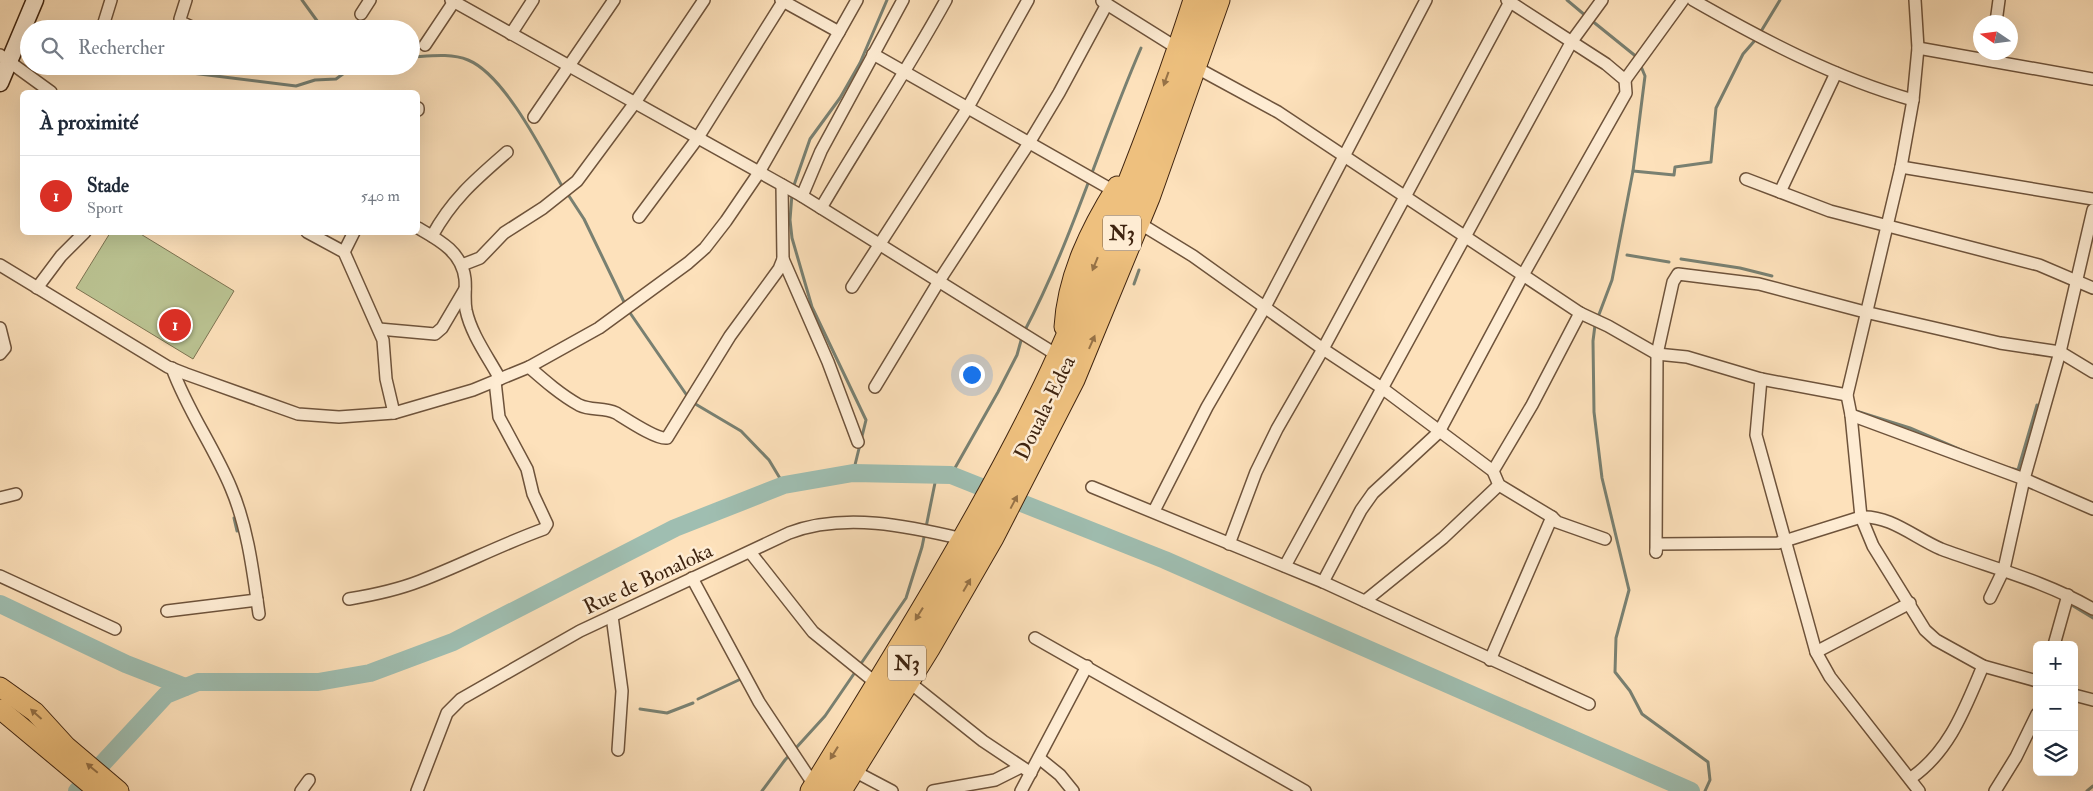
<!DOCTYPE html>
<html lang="fr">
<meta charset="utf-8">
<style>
:root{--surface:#fff;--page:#f2f2f3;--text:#1f2937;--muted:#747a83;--line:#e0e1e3;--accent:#d93025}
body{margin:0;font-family:"IM FELL Double Pica",serif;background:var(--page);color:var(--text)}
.controls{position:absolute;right:15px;bottom:15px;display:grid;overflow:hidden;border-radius:8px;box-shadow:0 5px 20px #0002}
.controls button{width:45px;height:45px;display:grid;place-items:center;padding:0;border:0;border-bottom:1px solid var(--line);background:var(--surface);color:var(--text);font:25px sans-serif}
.compass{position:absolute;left:1973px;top:15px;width:45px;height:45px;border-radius:50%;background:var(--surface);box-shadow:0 5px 20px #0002;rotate:283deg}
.you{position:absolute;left:971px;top:374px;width:18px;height:18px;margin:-12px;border:4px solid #fff;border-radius:50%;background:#1a73e8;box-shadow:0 0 0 8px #1a73e833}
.badge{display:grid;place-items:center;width:32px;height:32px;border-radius:50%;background:var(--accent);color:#fff;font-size:16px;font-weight:700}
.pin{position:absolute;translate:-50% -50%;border:2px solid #fff;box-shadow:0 1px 5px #0006}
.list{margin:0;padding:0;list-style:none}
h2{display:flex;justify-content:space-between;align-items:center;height:65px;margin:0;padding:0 20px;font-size:21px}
h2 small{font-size:16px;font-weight:400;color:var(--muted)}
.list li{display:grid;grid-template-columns:32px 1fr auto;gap:15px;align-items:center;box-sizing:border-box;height:80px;padding:0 20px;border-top:1px solid var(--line)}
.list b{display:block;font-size:19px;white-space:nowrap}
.list p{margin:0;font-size:16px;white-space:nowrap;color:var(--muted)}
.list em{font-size:16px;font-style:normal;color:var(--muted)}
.icon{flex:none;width:28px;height:28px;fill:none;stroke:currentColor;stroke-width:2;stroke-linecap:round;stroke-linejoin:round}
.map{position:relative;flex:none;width:2093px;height:791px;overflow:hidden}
.search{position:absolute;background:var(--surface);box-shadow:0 5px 20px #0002;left:20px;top:20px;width:400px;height:55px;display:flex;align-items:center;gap:12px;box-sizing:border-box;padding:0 18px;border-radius:28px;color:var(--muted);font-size:19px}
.panel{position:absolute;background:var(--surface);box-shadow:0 5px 20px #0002;left:20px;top:90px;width:400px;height:145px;border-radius:8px}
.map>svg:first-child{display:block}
.green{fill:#bbc493;stroke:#7d7452}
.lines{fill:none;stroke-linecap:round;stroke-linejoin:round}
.stream{stroke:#798071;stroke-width:3}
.river{stroke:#9fbeb1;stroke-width:18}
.street-casing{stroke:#6e533b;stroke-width:14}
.secondary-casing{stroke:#3f2410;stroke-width:19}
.primary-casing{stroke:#3f2410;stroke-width:21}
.highway-casing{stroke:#3f2410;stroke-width:24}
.street{stroke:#feecd3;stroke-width:11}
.secondary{stroke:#feecd3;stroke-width:16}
.primary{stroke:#eec07e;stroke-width:19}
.highway{stroke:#eec07e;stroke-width:21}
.oneway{fill:#967247}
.labels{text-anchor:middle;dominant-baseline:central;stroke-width:5;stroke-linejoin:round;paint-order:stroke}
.shield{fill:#feecd3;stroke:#78604a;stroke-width:1}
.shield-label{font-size:20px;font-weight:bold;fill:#3f2410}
.street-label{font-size:21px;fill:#3f2410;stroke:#feecd3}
</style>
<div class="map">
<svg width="2093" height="791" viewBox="0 0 2093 791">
<rect width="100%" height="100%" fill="#fde1bb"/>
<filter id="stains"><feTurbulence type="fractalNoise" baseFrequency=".004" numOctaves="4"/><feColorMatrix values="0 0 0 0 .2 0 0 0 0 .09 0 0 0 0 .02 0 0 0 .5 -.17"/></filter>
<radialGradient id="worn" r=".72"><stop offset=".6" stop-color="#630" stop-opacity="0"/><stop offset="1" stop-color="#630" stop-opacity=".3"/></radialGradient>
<polygon class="green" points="139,233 234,291 193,359 76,288 110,233"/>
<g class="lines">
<g class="stream">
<polyline points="302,0 323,29"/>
<polyline points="1567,0 1586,16"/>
<polyline points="1591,20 1638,58"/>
<polyline points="1760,33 1780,0"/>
<polyline points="24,46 29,47"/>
<path d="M411,57C430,56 451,53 468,60C505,75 544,154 563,188"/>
<polyline points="1640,64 1645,76 1633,171 1612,280 1595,325 1593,341 1594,412 1602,478 1629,590 1616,638 1615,672 1630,691 1642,714 1708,762 1710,780 1705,791"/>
<polyline points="135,66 296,86 315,80 336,79 354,66"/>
<polyline points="1633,171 1674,175 1675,167 1711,162 1716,108 1743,54 1757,38"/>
<polyline points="793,188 810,139 840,98 860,63 887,0"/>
<polyline points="567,193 584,219 625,304"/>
<polyline points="792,194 790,220 792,238 812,307 866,420 853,473"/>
<polyline points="1627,255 1669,262"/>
<polyline points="1681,259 1740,268 1772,276"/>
<polyline points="1134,284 1139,270"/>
<polyline points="628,310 688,397"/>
<path d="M1024,332C1072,241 1100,142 1141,48"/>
<polyline points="692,402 741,431 769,460 784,485"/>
<polyline points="1856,411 1910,428 1968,453"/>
<polyline points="2009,468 2018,470 2037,405"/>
<polyline points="951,475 998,392 1017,355 1022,337"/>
<polyline points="234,518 237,531"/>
<polyline points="2070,604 2093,618"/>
<polyline points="698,699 743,678"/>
<polyline points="640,709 667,713 693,703"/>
<polyline points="762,791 785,760 825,716 906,598 922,547 937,473"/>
<polyline points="2087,791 2093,786"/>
</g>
<g class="river">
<polyline points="0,604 126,664 185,687"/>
<polyline points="77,791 166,695 198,682 318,682 370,673 453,642 675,528 784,485 853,473 951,475 1165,560 1691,791"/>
</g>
<g class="street-casing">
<g id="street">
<polyline points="186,0 180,19 181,22 196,29"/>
<polyline points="451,0 802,196 821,151 903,0"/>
<path d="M1693,0C1763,40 1835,78 1913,100"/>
<polyline points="1915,0 1918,48 1913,100 1901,167 1847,395 1851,415 1861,517 1873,546 1925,630 1936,640 1983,666 2037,681"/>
<polyline points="1102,1 1177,48"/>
<polyline points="361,14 370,0"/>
<polyline points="1996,22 1999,0"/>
<polyline points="102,29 111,0"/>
<polyline points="839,32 857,0"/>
<polyline points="511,34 533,0"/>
<polyline points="425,45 455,0"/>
<polyline points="1918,48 2093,79"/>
<polyline points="873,54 1114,191"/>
<polyline points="0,55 51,92"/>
<polyline points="1197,68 1278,112 1580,313 1608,326 1657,354 1687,357 1761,379 1847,395"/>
<polyline points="1625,80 1683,0"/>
<polyline points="418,110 418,108"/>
<polyline points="534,117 614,0"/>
<polyline points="1901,167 2093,199"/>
<polyline points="1746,179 1830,211 2039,265 2093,288"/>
<polyline points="1780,192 1836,73"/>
<polyline points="802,196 1057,355"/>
<path d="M821,208C862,138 907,71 946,0"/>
<polyline points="639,217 697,139 784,0"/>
<polyline points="1139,223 1193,256 1323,349 1382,388 1493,471 1499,485 1552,517 1557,522 1605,539"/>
<path d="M418,228C439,240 462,252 465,279C466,289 464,299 466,310C471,334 488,357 500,379"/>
<polyline points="307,232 344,252 348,261 383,340 386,379 394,413"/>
<path d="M432,236C452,199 476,179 507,152"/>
<polyline points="344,252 354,232"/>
<polyline points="783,259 828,362 858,442"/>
<polyline points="0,265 168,367 186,374 298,414 339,417 394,413 473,390 529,367 599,328 688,263 705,248 726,221 758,174 839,32 781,0"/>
<polyline points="462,265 480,258 504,233 543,208 577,181 634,104 704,0"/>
<polyline points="852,287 967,109 1028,0"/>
<polyline points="37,288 61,256 85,232"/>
<polyline points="0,328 5,348 0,354"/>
<polyline points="379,329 435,334 442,328 465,289"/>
<path d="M529,367C545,381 561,395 579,405C591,411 604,407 616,413C626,419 657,440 667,438L730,336L779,269L783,259L782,185"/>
<path d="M172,368C187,410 214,447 231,488C248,528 253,572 259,614"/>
<polyline points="1761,379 1756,435 1816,652 1830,677 1919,791"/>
<polyline points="875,387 939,281 1029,143 1059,93 1107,4"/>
<polyline points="1851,415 2024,479 2093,509"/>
<polyline points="1493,471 1532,405 1580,313"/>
<polyline points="1092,487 1323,582 1589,704"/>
<polyline points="0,498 16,494"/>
<polyline points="1154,511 1207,407 1265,307 1426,0"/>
<polyline points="1229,544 1256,472 1277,429 1323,349 1511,0"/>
<polyline points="750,552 813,632 876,683"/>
<polyline points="1656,552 1657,354 1673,282 1678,274 1759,284 1865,312 2000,343 2060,352 2093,372"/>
<path d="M1656,552L1657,544L1778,543L1861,517C1890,515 1915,538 1941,549C1992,568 2045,581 2093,609"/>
<polyline points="1285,566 1572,41 1602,0"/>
<polyline points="0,576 115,629"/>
<polyline points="692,578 759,702 814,785"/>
<polyline points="1323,582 1361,510 1373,493 1439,432 1523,275 1626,93 1625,80 1606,64 1507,0"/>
<polyline points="1990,598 2004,569 2024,479 2060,352 2093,210"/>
<path d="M349,599C373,595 397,590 420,581C462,565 502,544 544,529L547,524L533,494L527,469L499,417L495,381"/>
<polyline points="1365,601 1443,538 1499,485"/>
<polyline points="167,611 257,600"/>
<polyline points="612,616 622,691 618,750"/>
<polyline points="1035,638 1305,791"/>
<polyline points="2054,645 2068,595"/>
<polyline points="1816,652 1910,603"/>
<polyline points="1490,660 1552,517"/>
<polyline points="909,682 983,741 1031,773"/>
<polyline points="2074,695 2093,700"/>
<polyline points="1039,758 1060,775 1073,791"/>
<polyline points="854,771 892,791"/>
<path d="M1911,778C1950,751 1965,708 1983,666"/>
<polyline points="301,791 309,780"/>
<path d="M417,791L447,713L461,699L580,631L789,533C844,512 908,526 963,539"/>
<polyline points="933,791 995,780 1021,767"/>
<polyline points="1021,791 1087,666"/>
<polyline points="1995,791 2016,757 2037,714"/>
</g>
</g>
<g class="secondary-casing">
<polyline id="secondary" points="0,83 35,0"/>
</g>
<g class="primary-casing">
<g id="primary">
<path d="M1064,327C1067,276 1090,229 1117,186"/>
<polyline points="0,687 35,712 66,746 119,791"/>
<polyline points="0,709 98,791"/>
<path d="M810,791C889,662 969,535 1036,400C1069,334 1096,265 1122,196C1148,131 1172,66 1193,0"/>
<polyline points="842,791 930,649 994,538 1075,380 1150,198 1220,0"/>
</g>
</g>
<g class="highway-casing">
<path id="highway" d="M828,791C913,655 996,516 1064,371C1120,252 1167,125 1207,0"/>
</g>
<use href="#street" class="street"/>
<use href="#secondary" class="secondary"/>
<use href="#primary" class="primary"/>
<use href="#highway" class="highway"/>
</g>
<defs><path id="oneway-solid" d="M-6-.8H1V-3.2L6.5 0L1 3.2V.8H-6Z" transform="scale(1.25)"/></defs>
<g class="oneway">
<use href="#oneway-solid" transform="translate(1166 79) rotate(110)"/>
<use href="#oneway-solid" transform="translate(1095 264) rotate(112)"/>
<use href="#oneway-solid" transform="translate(1092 342) rotate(-66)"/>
<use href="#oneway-solid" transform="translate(1014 502) rotate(-62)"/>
<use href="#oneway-solid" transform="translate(967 585) rotate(-60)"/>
<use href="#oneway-solid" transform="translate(919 614) rotate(122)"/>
<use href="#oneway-solid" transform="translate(36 714) rotate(-138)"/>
<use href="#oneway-solid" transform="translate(834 753) rotate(122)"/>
<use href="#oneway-solid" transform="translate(92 768) rotate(-140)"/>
</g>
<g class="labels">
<g class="shield">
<rect x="1103" y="215.5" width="38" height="35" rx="4"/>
<rect x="888" y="645.5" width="38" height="35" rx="4"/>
</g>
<g class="shield-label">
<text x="1122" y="233">N3</text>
<text x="907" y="663">N3</text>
</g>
<g class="street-label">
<text transform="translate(1045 408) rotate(-64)">Douala-Edea</text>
<text transform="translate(648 579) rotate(-25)">Rue de Bonaloka</text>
</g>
</g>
<rect width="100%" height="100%" filter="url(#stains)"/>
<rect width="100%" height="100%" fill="url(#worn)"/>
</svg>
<div class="controls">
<button>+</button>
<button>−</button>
<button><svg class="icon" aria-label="layers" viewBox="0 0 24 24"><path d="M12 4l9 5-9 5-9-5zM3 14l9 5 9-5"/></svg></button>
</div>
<svg class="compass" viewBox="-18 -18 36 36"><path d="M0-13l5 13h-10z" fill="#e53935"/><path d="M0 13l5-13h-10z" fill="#747a83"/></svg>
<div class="you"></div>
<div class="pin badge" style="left:175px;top:325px">1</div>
<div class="search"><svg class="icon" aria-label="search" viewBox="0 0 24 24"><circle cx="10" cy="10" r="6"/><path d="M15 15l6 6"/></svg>Rechercher</div>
<section class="panel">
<h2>À proximité<small></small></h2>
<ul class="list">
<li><span class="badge">1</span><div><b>Stade</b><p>Sport</p></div><em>540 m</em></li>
</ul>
</section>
</div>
